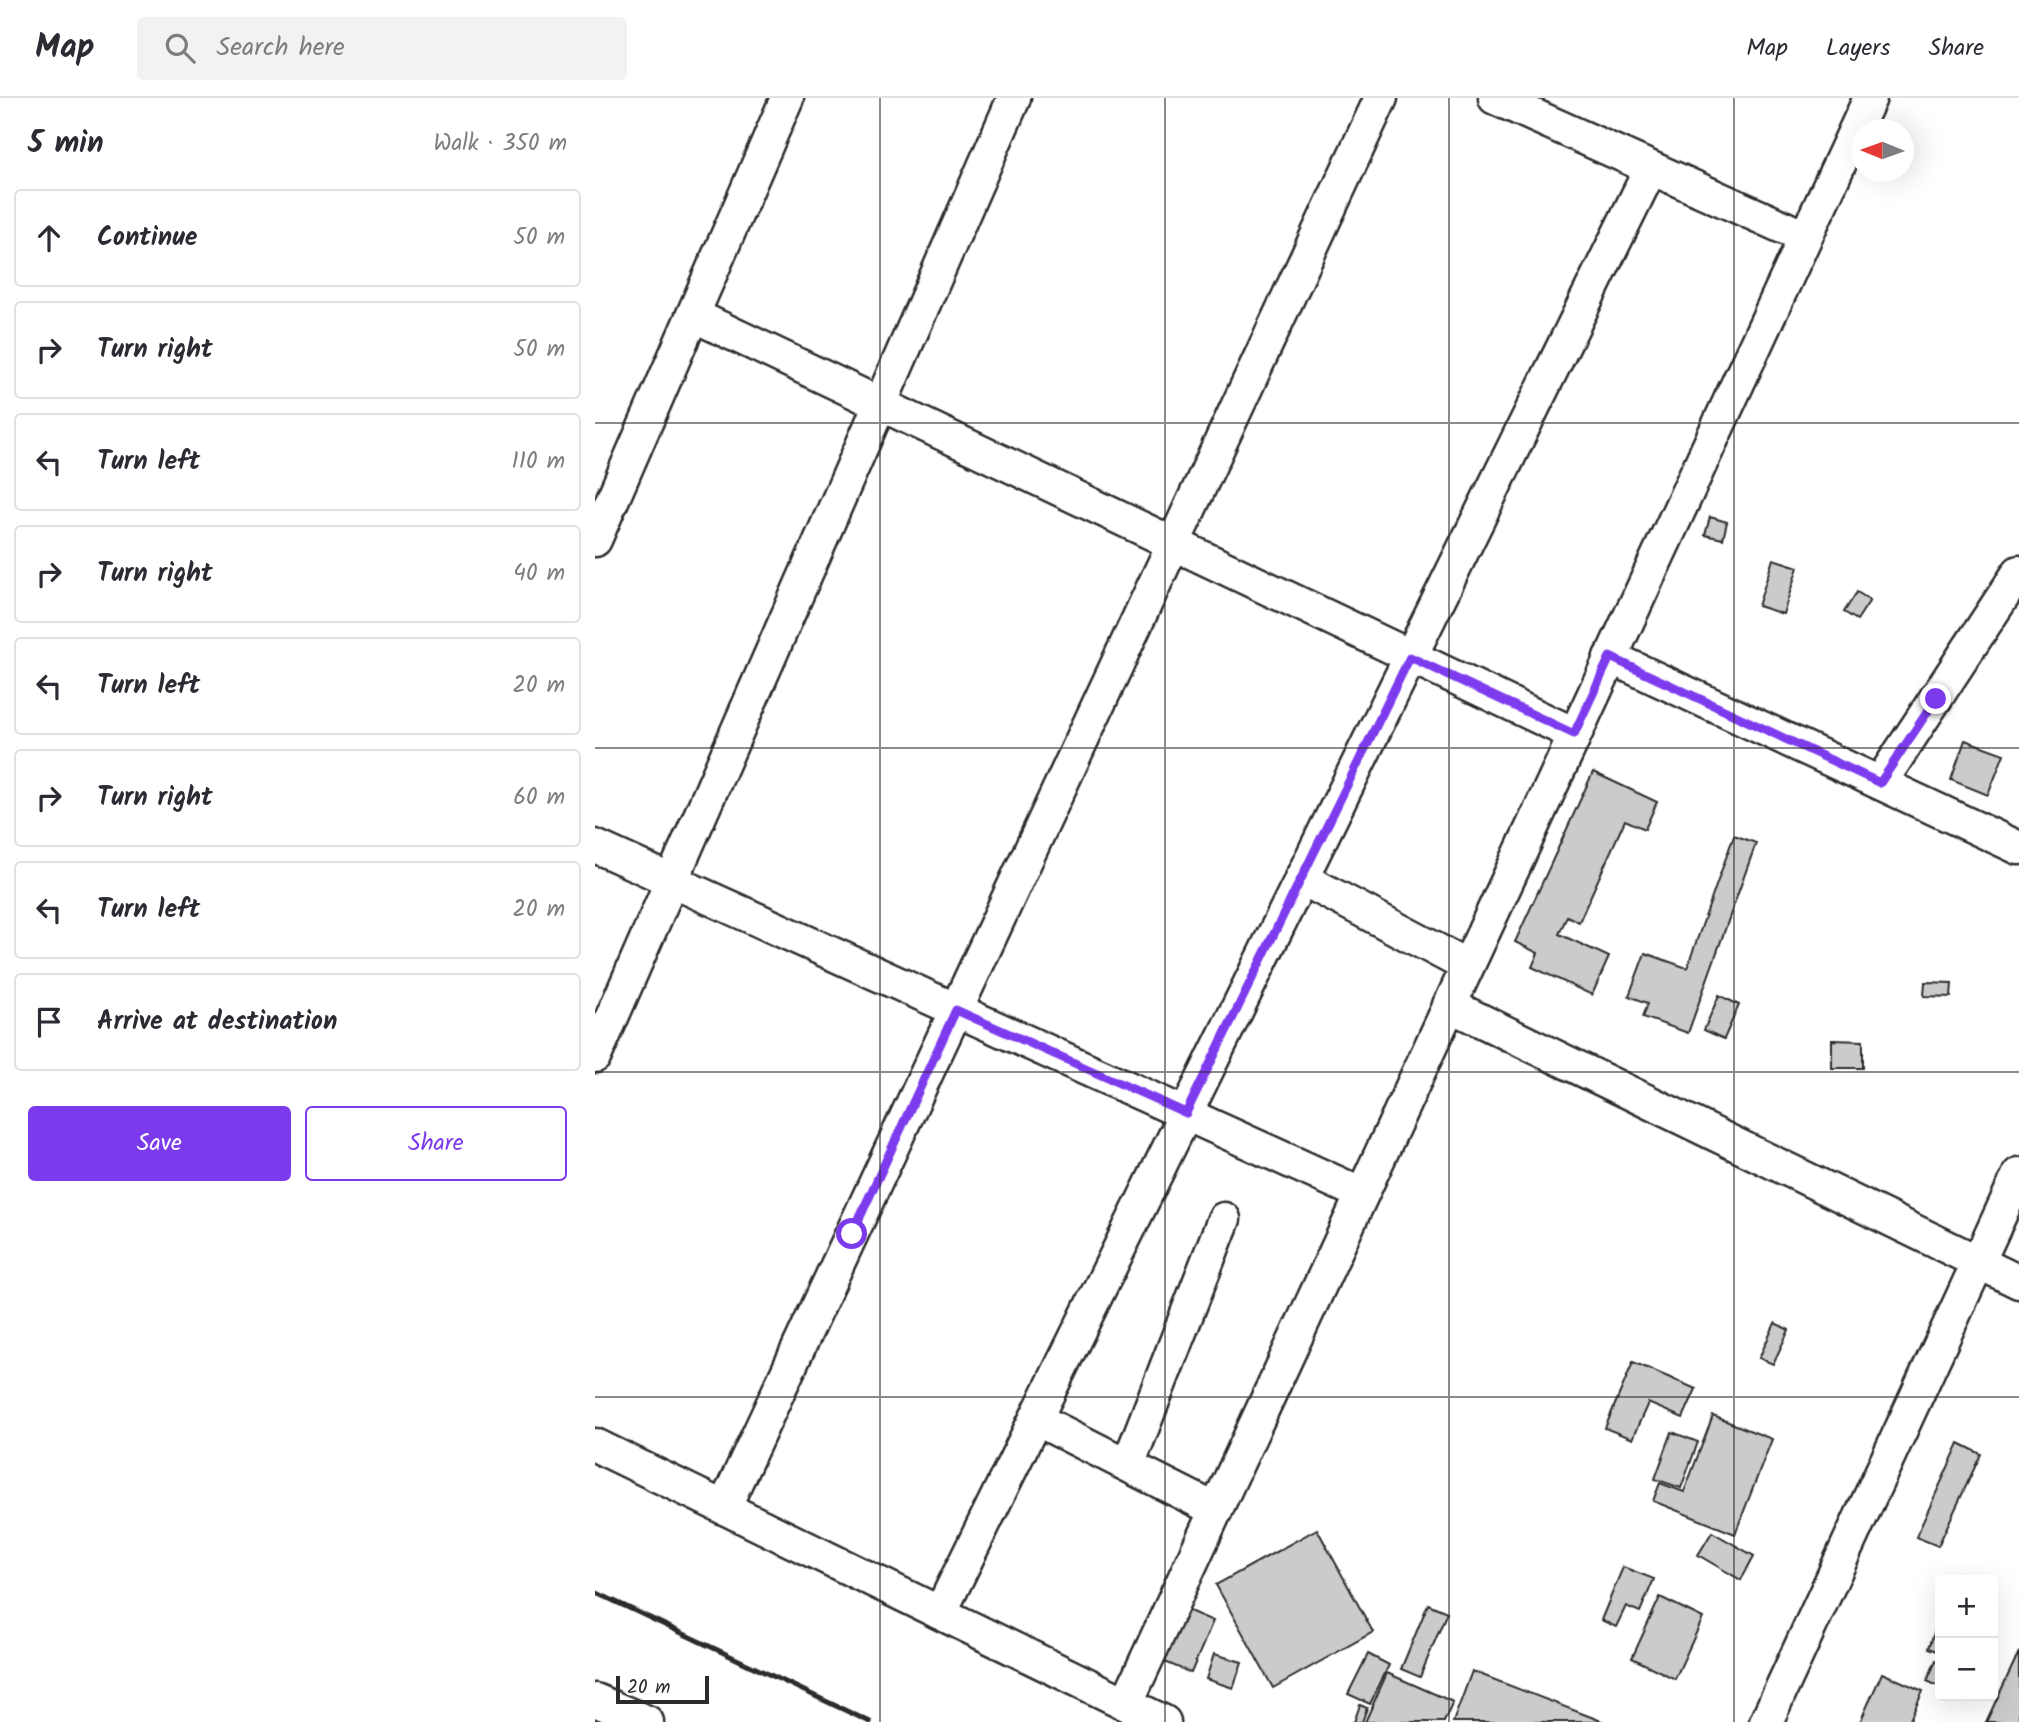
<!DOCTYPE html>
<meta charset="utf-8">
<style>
:root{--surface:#fff;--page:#f2f2f3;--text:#2b2b33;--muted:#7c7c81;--line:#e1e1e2;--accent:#7c3aed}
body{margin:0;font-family:Kalam,sans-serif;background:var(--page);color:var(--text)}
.controls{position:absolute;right:21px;bottom:21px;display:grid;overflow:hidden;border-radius:7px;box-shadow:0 7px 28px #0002}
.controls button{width:63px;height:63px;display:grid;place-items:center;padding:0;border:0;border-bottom:2px solid var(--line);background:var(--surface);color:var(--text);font:35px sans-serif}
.compass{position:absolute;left:1256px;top:21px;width:63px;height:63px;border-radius:50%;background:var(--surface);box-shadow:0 7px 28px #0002;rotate:271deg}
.scale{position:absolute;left:21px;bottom:18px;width:93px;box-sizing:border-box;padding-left:7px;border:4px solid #2b2b2b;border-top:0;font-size:19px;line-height:24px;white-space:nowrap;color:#2b2b2b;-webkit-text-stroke:5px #fff;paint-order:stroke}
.stop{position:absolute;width:21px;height:21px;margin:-16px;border:5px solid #7c3aed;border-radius:50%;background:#fff}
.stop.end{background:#7c3aed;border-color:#fff;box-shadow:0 2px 7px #0008}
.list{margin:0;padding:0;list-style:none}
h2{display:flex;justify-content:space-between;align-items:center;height:91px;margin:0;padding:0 28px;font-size:30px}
h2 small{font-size:23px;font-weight:400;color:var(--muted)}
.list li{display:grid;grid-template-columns:46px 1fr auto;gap:21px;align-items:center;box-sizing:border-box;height:98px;margin:0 14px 14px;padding:0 14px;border:2px solid var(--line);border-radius:7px}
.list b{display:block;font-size:26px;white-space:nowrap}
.list em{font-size:23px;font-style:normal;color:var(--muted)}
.actions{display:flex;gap:14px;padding:21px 28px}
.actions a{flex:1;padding:16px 0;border:2px solid var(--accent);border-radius:7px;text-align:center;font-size:24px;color:var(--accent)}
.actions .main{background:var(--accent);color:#fff}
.icon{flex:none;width:38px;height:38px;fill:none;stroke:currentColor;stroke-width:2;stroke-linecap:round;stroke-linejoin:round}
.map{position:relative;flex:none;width:1424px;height:1624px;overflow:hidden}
header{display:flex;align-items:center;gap:42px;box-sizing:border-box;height:98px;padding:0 35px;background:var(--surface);border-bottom:2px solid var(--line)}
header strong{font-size:33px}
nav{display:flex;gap:38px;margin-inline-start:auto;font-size:24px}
.search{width:490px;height:63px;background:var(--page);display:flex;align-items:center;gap:18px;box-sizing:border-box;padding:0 24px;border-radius:7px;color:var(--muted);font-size:26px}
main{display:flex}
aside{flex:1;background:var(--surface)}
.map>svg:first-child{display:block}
.building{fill:#cbcbcb;stroke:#2b2b2b;stroke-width:2}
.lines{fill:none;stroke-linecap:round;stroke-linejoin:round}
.minor-casing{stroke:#2b2b2b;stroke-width:37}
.minor{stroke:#fff;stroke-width:32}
.rail{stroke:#2b2b2b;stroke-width:5}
.route{stroke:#7c3aed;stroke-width:9}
.grid{fill:none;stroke:#2b2b2b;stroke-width:2;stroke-opacity:0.55}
</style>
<header>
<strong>Map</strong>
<div class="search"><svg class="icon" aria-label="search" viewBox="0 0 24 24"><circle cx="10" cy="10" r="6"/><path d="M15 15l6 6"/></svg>Search here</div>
<nav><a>Map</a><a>Layers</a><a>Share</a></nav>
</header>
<main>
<aside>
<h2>5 min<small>Walk · 350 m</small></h2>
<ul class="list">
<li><svg class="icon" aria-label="ahead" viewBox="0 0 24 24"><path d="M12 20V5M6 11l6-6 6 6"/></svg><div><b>Continue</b></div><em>50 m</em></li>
<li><svg class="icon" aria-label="right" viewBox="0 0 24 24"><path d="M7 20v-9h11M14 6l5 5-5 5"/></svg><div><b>Turn right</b></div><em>50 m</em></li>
<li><svg class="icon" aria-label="left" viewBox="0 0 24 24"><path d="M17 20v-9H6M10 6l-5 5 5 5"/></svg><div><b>Turn left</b></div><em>110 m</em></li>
<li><svg class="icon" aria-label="right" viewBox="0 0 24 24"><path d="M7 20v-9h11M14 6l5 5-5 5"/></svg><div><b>Turn right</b></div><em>40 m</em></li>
<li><svg class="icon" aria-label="left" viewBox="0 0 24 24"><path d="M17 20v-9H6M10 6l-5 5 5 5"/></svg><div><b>Turn left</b></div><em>20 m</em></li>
<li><svg class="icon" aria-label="right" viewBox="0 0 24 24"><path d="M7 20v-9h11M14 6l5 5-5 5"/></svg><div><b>Turn right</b></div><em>60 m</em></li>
<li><svg class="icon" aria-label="left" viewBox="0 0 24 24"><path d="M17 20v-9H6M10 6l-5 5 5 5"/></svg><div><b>Turn left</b></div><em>20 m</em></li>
<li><svg class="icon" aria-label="arrive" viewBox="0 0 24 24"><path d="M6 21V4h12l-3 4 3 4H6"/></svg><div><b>Arrive at destination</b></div></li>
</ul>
<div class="actions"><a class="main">Save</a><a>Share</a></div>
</aside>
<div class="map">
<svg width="1424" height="1624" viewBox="0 0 1424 1624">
<rect width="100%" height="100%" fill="#fff"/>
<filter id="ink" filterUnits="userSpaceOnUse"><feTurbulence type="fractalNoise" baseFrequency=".0143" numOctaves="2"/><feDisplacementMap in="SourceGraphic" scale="14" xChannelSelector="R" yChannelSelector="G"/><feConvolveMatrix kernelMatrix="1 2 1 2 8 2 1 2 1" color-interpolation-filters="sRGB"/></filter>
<g filter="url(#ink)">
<g class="building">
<polygon points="1115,419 1132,424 1128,441 1110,437"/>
<polygon points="1178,461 1203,469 1188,516 1163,508"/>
<polygon points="1262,494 1275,502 1262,522 1249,514"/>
<polygon points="1370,642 1409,656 1393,697 1356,682"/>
<polygon points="998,674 1062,704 1050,731 1030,722 984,824 972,818 964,836 1014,859 997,897 937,869 943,855 920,844"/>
<polygon points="1139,737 1161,745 1093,935 1048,919 1053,905 1034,898 1050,855 1092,870"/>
<polygon points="1330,884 1357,885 1356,899 1329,898"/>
<polygon points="1124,897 1144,907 1129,941 1109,932"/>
<polygon points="1237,942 1268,943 1268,970 1237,970"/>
<polygon points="1180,1225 1194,1232 1178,1266 1164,1260"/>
<polygon points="1038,1264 1101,1291 1088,1320 1053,1305 1037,1341 1010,1330"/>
<polygon points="1118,1318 1177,1341 1140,1436 1058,1403 1065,1385 1089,1394"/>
<polygon points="1077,1334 1103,1344 1086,1390 1060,1381"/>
<polygon points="1364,1345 1386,1356 1343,1448 1321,1439"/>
<polygon points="722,1431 778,1534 678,1590 621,1487"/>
<polygon points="1117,1434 1159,1458 1146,1482 1103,1457"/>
<polygon points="1028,1469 1059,1481 1045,1514 1031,1508 1021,1529 1006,1522"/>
<polygon points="1065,1499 1108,1520 1080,1581 1037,1560"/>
<polygon points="833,1506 852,1514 825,1579 806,1571"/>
<polygon points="585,1509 618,1523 596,1575 563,1561"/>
<polygon points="1341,1529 1345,1530 1345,1554 1334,1550"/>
<polygon points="1424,1554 1424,1624 1391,1624"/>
<polygon points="619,1556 647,1564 638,1590 611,1581"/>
<polygon points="773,1556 794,1567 775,1606 753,1596"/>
<polygon points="1341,1562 1345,1564 1345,1589 1332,1583"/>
<polygon points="877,1573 1009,1624 858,1624"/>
<polygon points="792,1575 858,1604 849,1624 770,1624"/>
<polygon points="1287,1575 1328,1593 1314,1624 1265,1624"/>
<polygon points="765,1607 772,1610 767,1624 759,1624"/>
</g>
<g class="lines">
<g class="minor-casing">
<g id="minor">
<polyline points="900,0 1210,139"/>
<polyline points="98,217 979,636"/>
<polyline points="0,442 192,0"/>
<polyline points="1015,559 1424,750"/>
<polyline points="1285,685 1424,474"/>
<polyline points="0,748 767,1096"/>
<polyline points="706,780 872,868"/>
<polyline points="854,907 1424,1184"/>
<polyline points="0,958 419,0"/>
<polyline points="441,1321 621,1412"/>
<polyline points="0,1347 569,1624"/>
<polyline points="533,1367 629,1121"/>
<polyline points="129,1410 786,0"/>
<polyline points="345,1515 1056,70"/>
<polyline points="0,1602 52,1624"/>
<polyline points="531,1606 1275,0"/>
<polyline points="1171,1624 1424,1076"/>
</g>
</g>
<use href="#minor" class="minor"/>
<polyline class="rail" points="0,1494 275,1624"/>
</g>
</g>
<g class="lines" filter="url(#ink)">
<polyline class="route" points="257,1136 361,912 591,1015 815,559 979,636 1015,559 1285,685 1341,601"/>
</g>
<path class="grid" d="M285,0V1624M570,0V1624M854,0V1624M1139,0V1624M0,325H1424M0,650H1424M0,974H1424M0,1299H1424"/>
</svg>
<div class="controls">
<button>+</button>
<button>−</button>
</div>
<svg class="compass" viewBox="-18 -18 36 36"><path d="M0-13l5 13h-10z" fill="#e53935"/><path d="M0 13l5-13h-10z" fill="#7c7c81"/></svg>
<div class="scale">20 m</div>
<div class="stop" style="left:257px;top:1136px"></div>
<div class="stop end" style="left:1341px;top:601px"></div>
</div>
</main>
